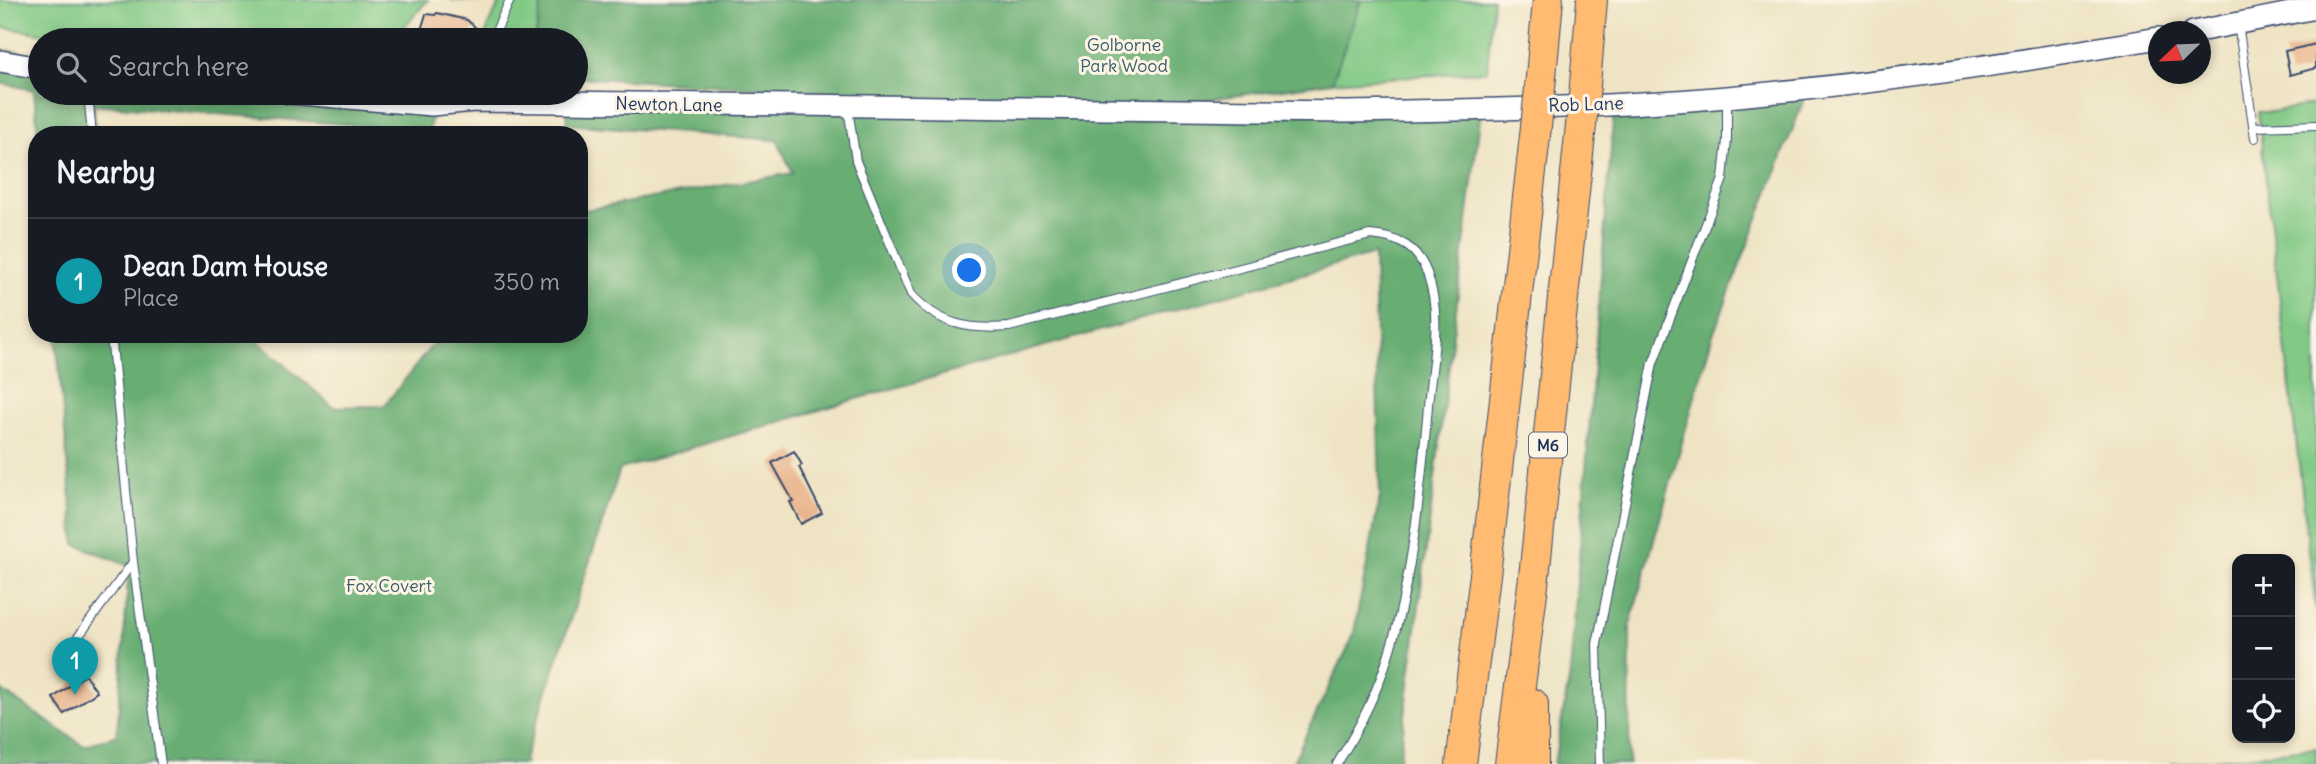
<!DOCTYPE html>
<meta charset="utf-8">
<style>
:root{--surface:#171b24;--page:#242831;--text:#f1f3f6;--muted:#9ea1a6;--line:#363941;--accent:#2563eb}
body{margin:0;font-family:Delius,sans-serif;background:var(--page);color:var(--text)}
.controls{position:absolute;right:21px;bottom:21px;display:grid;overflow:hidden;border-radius:14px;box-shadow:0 4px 10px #0003}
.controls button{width:63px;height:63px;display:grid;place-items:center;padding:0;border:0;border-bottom:2px solid var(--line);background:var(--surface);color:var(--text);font:35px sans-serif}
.compass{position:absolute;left:2148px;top:21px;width:63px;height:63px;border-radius:50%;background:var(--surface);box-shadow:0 4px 10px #0003;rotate:247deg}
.you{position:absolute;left:970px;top:271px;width:24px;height:24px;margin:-18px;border:5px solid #fff;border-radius:50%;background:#1a73e8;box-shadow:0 0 0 10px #1a73e833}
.badge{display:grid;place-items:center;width:46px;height:46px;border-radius:50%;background:var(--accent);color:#fff;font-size:23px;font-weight:700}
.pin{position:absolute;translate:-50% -58px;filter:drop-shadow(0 2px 4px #0008)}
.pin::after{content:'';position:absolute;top:37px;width:24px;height:21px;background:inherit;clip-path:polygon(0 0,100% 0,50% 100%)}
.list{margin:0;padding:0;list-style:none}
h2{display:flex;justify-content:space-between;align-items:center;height:91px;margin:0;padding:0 28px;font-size:30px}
h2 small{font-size:23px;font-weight:400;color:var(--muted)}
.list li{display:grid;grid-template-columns:46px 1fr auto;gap:21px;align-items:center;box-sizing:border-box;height:126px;padding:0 28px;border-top:2px solid var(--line)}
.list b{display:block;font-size:26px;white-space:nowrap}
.list p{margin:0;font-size:23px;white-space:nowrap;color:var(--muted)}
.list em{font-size:23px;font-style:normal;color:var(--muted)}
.icon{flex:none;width:38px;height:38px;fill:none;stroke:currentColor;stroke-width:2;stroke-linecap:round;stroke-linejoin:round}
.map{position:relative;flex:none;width:2316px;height:764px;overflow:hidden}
.search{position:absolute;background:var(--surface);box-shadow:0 4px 10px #0003;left:28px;top:28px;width:560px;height:77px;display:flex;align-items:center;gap:18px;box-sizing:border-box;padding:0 24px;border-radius:38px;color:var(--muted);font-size:26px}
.panel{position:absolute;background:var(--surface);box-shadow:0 4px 10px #0003;left:28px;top:126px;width:560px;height:217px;border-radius:28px}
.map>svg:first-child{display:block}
.green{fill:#81c985;stroke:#4e7c72;stroke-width:2}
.forest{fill:#68ad72;stroke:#426e68;stroke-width:2}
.building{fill:#e9b48c}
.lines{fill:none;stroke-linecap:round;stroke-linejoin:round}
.service-casing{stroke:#3b4a6d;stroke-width:10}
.tertiary-casing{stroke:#3b4a6d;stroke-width:24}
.motorway-casing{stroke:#3b4a6d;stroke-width:32}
.service{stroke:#fff;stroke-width:8}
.tertiary{stroke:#fff;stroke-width:21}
.motorway{stroke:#febb71;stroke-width:30}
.motorway-bridge-casing{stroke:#3b4a6d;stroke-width:32;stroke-linecap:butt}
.motorway-bridge{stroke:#febb71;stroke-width:30}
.labels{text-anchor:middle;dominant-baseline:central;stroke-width:6;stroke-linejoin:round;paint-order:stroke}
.shield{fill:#fcf5e5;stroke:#5e6a86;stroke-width:2}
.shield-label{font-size:16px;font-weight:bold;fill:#1b2f5e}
.park-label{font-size:18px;fill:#3a5d6a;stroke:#fcf5e5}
.street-label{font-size:18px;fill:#1b2f5e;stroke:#fcf5e5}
</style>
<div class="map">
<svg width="2316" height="764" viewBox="0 0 2316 764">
<rect width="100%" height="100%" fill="#fcf5e5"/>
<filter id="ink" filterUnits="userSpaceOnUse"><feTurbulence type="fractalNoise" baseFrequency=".0143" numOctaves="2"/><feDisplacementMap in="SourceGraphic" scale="14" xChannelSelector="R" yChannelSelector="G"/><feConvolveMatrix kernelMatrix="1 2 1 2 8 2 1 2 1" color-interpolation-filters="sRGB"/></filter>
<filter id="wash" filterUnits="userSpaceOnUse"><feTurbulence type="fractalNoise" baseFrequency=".00686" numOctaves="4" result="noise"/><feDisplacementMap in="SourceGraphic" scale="28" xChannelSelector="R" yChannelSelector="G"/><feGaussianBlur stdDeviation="1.57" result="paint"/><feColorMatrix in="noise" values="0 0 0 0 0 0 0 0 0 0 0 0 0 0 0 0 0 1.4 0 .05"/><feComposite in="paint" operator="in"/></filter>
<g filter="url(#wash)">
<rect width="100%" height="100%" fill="#eee3c3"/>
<g class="green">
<polygon points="0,0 428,0 392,40 85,40 0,27"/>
<polygon points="450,0 542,0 535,40 484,40 489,23 500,3"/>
<polygon points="1361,0 1493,0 1487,71 1332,82"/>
<polygon points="2316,104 2316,611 2258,112 2273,112"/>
<polygon points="2316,748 2316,764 2171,764"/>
</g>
<g class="forest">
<polygon points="542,0 1361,0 1332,82 1147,108 1482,102 1399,764 1292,764 1353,637 1380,497 1374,254 877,393 620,469 524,760 526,764 0,764 1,690 84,746 117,735 129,566 75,544 56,334 111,334 112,340 148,334 250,334 333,407 384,406 441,334 579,334 579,211 793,173 777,140 567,124 567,105 1099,108 576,77 576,40 535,40"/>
<polygon points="0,50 40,54 40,93 411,93 435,95 429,131 94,104 95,135 38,135 34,90 0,83"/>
<polygon points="1805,97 1712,337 1630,624 1629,764 1554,764 1570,674 1614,110"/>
</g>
<g id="blocks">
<g class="building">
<polygon points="437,13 467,20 476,28 461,40 418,40 426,14 435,15"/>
<polygon points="2316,44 2316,68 2290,75 2285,51"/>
<polygon points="794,451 802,465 799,467 822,513 801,524 790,502 793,501 772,463"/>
<polygon points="85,675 97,692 64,714 53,698"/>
</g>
</g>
</g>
<g filter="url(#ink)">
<use href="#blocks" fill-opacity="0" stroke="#3b4a6d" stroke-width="2"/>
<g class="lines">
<g class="service-casing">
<g id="service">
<polyline points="2238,24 2255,138"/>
<polyline points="492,40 510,0"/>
<polyline points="88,93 92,135"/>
<path d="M848,108L856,161L911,294C939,325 969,330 1009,327L1370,235C1397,237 1417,246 1427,273C1443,315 1432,362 1428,406C1421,485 1413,577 1389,653C1378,692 1358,730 1337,764"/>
<polyline points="2253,127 2316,125"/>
<polyline points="111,334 133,562 161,764"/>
<polyline points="62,659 133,562"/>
<polyline points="1600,764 1597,644 1653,363 1723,179 1727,140 1727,99"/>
</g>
</g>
<g class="tertiary-casing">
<g id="tertiary">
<polyline points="2193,32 2316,8"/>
<polyline points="0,61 40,68"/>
<path d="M289,93L432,105L474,101L1345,112C1472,110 1600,108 1727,97C1872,84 2015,63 2158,38"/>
</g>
</g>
<g class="motorway-casing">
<g id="motorway">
<polyline points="1585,85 1592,0"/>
<polyline points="1540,88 1548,0"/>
<polyline points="1461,764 1485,575 1536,127"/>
<polyline points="1510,764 1534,577 1581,125"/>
<polyline points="1533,764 1533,704"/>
</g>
</g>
<use href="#service" class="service"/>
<use href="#tertiary" class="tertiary"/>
<use href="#motorway" class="motorway"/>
<g class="motorway-bridge-casing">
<g id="motorway-bridge">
<polyline points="1581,125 1585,85"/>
<polyline points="1536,127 1540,88"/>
</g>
</g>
<use href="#motorway-bridge" class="motorway-bridge"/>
</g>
</g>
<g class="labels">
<rect class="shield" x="1529" y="432.5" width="38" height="25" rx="5"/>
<g class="shield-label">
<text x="1548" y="445">M6</text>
</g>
<g class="park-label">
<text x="1124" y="44">Golborne<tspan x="1124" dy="21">Park Wood</tspan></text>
<text x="389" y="585">Fox Covert</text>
</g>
<g class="street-label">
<text transform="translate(669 104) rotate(1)">Newton Lane</text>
<text transform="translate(1586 104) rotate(-2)">Rob Lane</text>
</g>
</g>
</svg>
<div class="controls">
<button>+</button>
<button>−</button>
<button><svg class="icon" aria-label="locate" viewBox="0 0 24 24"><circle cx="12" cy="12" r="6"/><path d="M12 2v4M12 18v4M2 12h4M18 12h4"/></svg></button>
</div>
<svg class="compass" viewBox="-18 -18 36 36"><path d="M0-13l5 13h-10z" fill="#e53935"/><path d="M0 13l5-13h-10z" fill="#9ea1a6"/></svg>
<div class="you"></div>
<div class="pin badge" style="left:75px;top:695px;background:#0f9aa8">1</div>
<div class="search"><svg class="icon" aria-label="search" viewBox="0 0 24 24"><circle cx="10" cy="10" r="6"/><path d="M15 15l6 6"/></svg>Search here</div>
<section class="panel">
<h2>Nearby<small></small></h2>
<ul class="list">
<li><span class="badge" style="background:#0f9aa8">1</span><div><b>Dean Dam House</b><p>Place</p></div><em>350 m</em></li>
</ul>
</section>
</div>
